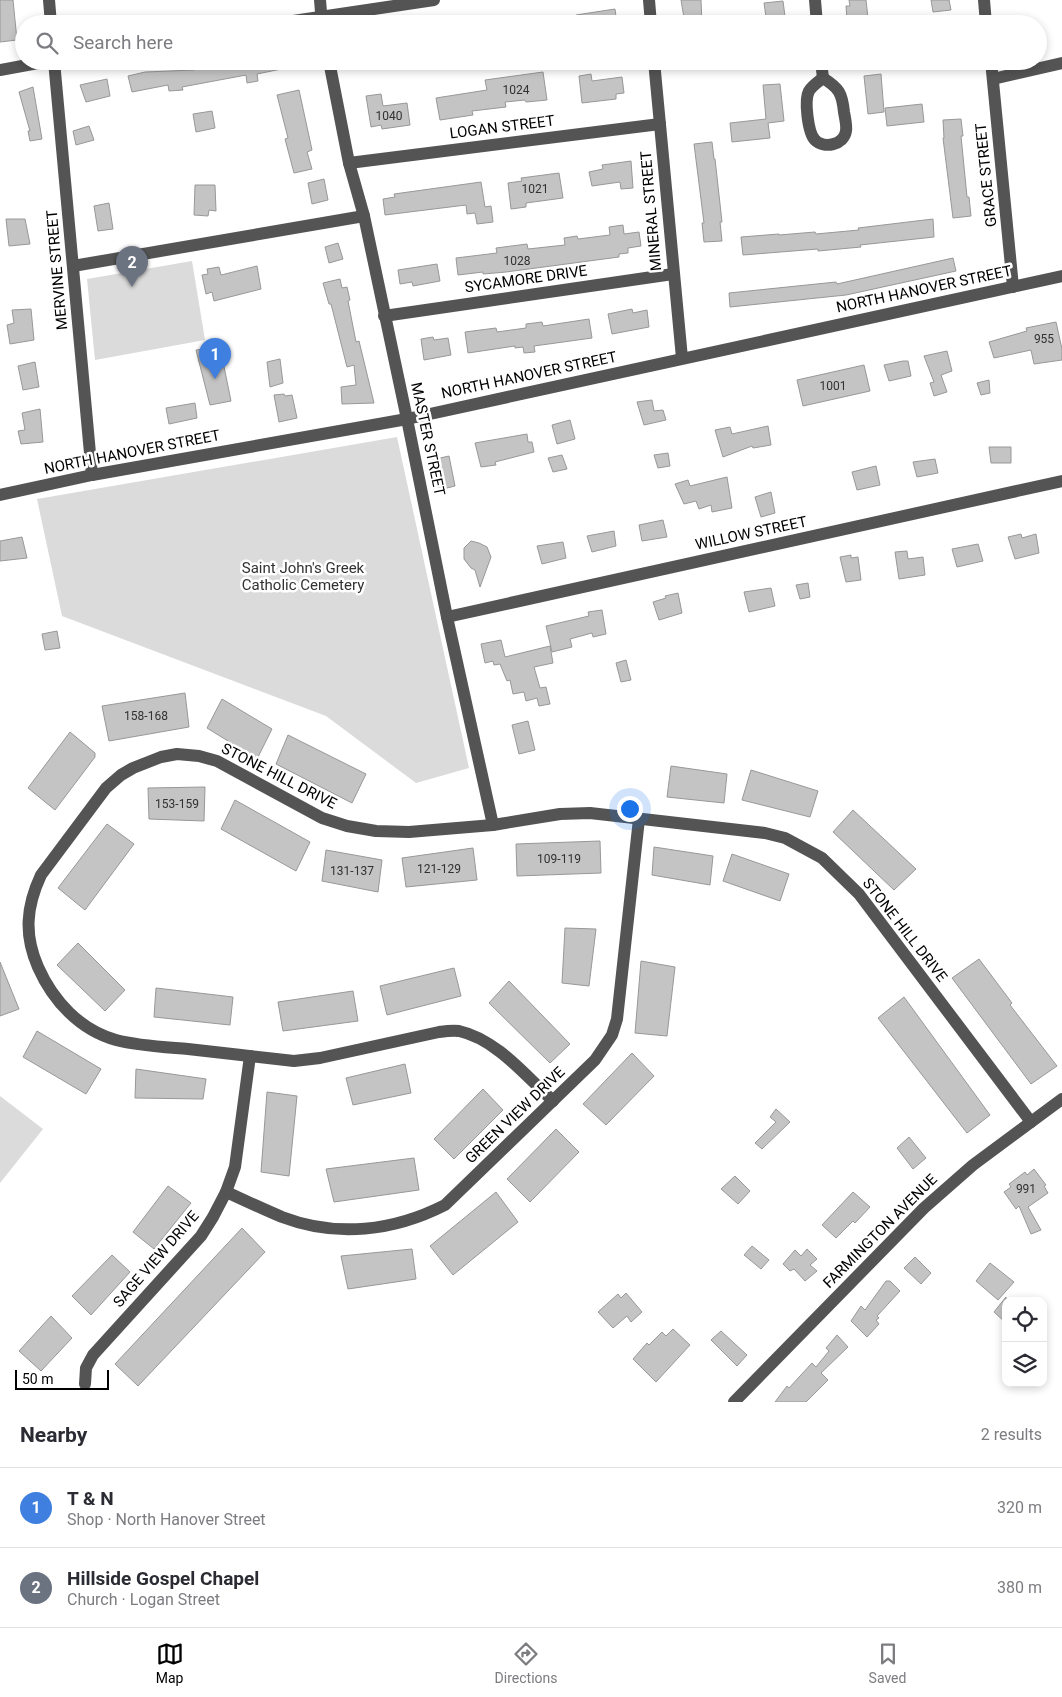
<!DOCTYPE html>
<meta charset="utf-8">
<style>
:root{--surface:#fff;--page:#f7f7f7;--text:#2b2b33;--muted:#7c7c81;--line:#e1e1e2;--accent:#000}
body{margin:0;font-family:Roboto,sans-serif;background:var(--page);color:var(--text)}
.controls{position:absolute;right:15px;bottom:15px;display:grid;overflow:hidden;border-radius:10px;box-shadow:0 2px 8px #0003}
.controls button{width:45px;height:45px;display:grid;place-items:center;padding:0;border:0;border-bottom:1px solid var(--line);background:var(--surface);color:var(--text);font:25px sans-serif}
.scale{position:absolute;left:15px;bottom:12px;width:94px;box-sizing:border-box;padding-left:5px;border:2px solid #000;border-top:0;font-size:14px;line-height:18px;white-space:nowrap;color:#000;-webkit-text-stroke:4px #fff;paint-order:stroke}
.you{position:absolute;left:629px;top:808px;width:18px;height:18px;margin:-12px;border:4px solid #fff;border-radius:50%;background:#1a73e8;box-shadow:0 0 0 8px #1a73e833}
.badge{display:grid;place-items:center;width:32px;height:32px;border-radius:50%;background:var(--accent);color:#fff;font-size:16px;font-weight:700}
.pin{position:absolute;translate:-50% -41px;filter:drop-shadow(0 1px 2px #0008)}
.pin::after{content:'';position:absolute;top:26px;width:18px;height:15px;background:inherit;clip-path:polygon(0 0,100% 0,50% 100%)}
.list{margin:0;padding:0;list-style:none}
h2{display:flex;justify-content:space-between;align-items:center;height:65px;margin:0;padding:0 20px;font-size:21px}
h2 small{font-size:16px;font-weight:400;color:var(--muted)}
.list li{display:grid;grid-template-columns:32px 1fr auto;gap:15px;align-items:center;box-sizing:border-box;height:80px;padding:0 20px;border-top:1px solid var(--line)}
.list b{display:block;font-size:19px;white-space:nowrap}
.list p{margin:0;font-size:16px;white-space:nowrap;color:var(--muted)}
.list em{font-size:16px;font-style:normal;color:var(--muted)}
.icon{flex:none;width:28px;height:28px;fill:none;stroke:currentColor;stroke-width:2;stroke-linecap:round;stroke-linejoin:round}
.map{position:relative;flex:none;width:1062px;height:1402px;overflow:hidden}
.search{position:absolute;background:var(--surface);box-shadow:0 2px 8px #0003;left:15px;right:15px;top:15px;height:55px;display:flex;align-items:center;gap:12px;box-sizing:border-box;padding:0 18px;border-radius:28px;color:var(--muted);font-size:19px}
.sheet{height:225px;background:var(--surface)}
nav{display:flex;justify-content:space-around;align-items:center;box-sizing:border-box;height:70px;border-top:1px solid var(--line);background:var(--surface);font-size:14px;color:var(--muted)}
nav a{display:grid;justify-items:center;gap:2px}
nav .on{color:var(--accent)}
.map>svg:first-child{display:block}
.green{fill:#dbdbdb}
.building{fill:#c4c4c4;stroke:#989898}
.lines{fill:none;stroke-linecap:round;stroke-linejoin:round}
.minor{stroke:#545454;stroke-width:12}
.labels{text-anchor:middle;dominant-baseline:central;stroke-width:5;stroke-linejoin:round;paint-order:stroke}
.number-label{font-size:12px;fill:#313131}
.street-label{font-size:15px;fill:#000;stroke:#fff}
.park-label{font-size:15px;fill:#323232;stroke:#fff}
</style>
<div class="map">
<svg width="1062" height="1402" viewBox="0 0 1062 1402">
<rect width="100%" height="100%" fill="#fff"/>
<g class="green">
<polygon points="192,261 205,340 95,360 87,279"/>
<polygon points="397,437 469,768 416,783 326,716 62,616 37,499"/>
<polygon points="0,1096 43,1129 0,1183"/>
</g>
<g class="building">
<polygon points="0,0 13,0 17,40 0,42"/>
<polygon points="681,0 701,0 702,24 685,24"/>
<polygon points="849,0 866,0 868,18 847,21 846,6 850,6"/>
<polygon points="931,0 949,0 951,10 933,12"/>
<polygon points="783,1 786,24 767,24 764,3"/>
<polygon points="615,9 617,24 577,24 576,15"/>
<polygon points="229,61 296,61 296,66 257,74 258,81 247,83 246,75 182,87 183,90 169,91 168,85 132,92 128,76 145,72 194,70 193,66"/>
<polygon points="543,72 547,100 526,102 525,100 505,102 506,107 472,111 473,115 440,120 436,98 487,90 485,80"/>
<polygon points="591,74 592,81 622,77 624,93 616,94 616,99 582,103 579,76"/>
<polygon points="881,74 884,112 868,114 864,76"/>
<polygon points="107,79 110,96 86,102 80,85"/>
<polygon points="780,84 784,121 768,123 770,138 732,142 730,123 766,119 763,85"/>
<polygon points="33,87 42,139 30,141 28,131 30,131 19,92"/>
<polygon points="299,90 312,150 307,152 312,169 294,173 285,139 288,138 277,95"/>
<polygon points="381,94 383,106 407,103 410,125 382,129 381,125 371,127 366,96"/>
<polygon points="922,104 924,122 887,126 885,108"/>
<polygon points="212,111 215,128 196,132 193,114"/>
<polygon points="961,119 963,136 961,136 967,197 969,197 971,216 953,218 943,138 944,138 943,120"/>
<polygon points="89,126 94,140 76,145 73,131"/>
<polygon points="712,142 714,159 715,159 722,222 720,222 722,241 704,242 702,223 704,223 694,144"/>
<polygon points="631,161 633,188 621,189 620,182 592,186 589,172 603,169 602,165"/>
<polygon points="559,173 563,198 526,203 526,207 511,209 508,183 522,181 521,178"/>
<polygon points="324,179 328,200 312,204 308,183"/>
<polygon points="481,182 485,207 491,206 493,222 477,224 475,213 467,214 466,205 385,215 383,199 395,197 394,194"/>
<polygon points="195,185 215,185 216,211 209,210 208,216 194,215"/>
<polygon points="109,203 113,229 98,231 94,206"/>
<polygon points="6,219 25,219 30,244 9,246"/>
<polygon points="933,219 934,237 860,245 861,247 818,251 818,249 743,255 741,237 779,234 779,235 815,232 816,234 859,230 858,228"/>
<polygon points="623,225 624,234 639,232 641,246 628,248 628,253 619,254 619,257 506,272 483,274 483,272 458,275 456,258 497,253 496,248 527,244 528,249 565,245 564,238 577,236 578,239 610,235 609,227"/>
<polygon points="338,243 343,259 329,263 325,247"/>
<polygon points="953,258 956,271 846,295 730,307 729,293 836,282 837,284"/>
<polygon points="437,264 440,281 413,286 412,282 400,284 398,270"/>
<polygon points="257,266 261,289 214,301 212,292 206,294 202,275 208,274 207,269 219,267 221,275"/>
<polygon points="340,279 342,288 347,287 350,300 348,301 356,342 359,341 374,403 342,404 341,387 356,385 354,365 347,367 331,304 329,304 323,283"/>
<polygon points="31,309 34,340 10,344 7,325 14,323 12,310"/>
<polygon points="632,309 633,313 647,310 649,327 612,334 608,314"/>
<polygon points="589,319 592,338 534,346 535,352 524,353 523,347 515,348 515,346 468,353 465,332 496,328 497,332 526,328 526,324 542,322 543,326"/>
<polygon points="1056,322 1062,349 1062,360 1034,364 1031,350 994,358 989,342 1027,331 1026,328"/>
<polygon points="433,337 434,340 448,338 451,355 424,360 421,339"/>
<polygon points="220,347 231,401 210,405 196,350"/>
<polygon points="947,351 952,371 941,375 947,392 934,396 930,383 934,382 924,356"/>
<polygon points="280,359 283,383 270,387 267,362"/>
<polygon points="903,361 908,361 911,376 889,381 884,365"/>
<polygon points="35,362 39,387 23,390 18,366"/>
<polygon points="864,365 870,391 803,406 797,380"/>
<polygon points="989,380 990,393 981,395 977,383"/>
<polygon points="284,394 285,396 292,395 297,418 279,422 274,395"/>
<polygon points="652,400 654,411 663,410 666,420 644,425 637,402"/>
<polygon points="195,403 197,418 169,424 166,408"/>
<polygon points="40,409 43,442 21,444 18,431 25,430 22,413"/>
<polygon points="570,420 575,439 557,444 552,425"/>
<polygon points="768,426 771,445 753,448 752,446 723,457 715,430 730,427 732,434"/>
<polygon points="527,434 528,442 532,442 534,452 495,462 496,465 481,467 475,443"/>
<polygon points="989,447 1011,447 1011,463 991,463"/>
<polygon points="668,453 670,466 658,468 654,455"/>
<polygon points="562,455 567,469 553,472 548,458"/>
<polygon points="449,456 455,486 439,490 431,460"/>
<polygon points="935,459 938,473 917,477 913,462"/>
<polygon points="876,466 880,485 857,490 852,472"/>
<polygon points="727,477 732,508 712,512 711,505 699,509 696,501 684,504 675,484 688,480 690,486"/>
<polygon points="771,492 775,513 761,517 755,497"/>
<polygon points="663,520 667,537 642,541 639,525"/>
<polygon points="614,531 616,546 592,552 587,536"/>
<polygon points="1021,534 1022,538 1036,534 1039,553 1015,559 1008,537"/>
<polygon points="22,537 27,558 0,561 0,541"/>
<polygon points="471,541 479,543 487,547 491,557 480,587 475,570 471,568 464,559 464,548"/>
<polygon points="563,542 566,558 542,564 537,546"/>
<polygon points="978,544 983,561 957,567 952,549"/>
<polygon points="907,551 908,559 923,557 925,575 899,579 895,552"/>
<polygon points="851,555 851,558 858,557 861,580 846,582 840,557"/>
<polygon points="808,583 810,597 800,599 796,585"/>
<polygon points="771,588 775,606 749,612 744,592"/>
<polygon points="678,593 682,613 659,620 653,602 666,598 665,596"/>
<polygon points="602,610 606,634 593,637 592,633 570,639 572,647 552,652 546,626 589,616 588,612"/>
<polygon points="57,631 60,648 45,650 42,634"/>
<polygon points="501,640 505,657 550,646 553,663 534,667 540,688 546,687 550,704 539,706 537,698 526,701 524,692 513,694 510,680 507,681 500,664 494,665 493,661 485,663 481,644"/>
<polygon points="626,660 631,680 621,682 616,663"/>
<polygon points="185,693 189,727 109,741 102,706"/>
<polygon points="222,699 272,729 257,759 207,728"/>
<polygon points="528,721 535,750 519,754 512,725"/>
<polygon points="70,732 95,753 95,757 55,810 28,788"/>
<polygon points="288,735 366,774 352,803 276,764"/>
<polygon points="671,766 727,774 724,803 667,797"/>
<polygon points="751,770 818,791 810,817 742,800"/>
<polygon points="205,787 204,821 149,819 148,788"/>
<polygon points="235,800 310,842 296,871 221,829"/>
<polygon points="853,810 916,869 894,890 833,832"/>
<polygon points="107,824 134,844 85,910 58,888"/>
<polygon points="600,841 601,873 517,876 516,844"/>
<polygon points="654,847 713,856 710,885 652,875"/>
<polygon points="473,848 477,880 406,887 402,858"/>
<polygon points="326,850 382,860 378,892 322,881"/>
<polygon points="732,854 789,874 780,901 723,881"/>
<polygon points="565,928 596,929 589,986 562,983"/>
<polygon points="78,943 125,990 105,1011 57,965"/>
<polygon points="979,959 1012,1003 1010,1005 1057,1066 1031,1084 952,978"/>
<polygon points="641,961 675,967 667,1036 635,1033"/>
<polygon points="0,962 19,1009 0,1016"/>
<polygon points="454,968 461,996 387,1015 380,986"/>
<polygon points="509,981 570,1044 550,1063 489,1003"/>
<polygon points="156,988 233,997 230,1025 154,1017"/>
<polygon points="353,991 358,1021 283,1031 278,1002"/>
<polygon points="904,997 990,1115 967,1133 878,1018"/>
<polygon points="37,1031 101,1069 86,1094 23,1057"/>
<polygon points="632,1053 654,1076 606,1125 583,1104"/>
<polygon points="405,1064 411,1093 353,1105 346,1078"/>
<polygon points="136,1069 206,1079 203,1099 135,1098"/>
<polygon points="483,1089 503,1110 454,1159 434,1139"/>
<polygon points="267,1092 297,1096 289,1176 261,1172"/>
<polygon points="776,1109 790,1122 762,1149 755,1143 776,1122 770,1117"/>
<polygon points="556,1129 579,1152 530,1202 507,1179"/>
<polygon points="909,1137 926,1158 913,1169 897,1148"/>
<polygon points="414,1158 419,1190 334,1202 326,1169"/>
<polygon points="1034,1169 1046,1185 1044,1186 1048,1193 1028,1207 1041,1230 1031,1234 1019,1206 1016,1209 1004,1192 1011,1187 1009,1184 1025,1172 1027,1175"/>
<polygon points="735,1176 750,1191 738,1204 721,1189"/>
<polygon points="168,1186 191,1203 154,1249 133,1232"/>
<polygon points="496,1192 518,1222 453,1275 430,1246"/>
<polygon points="853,1192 870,1207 855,1223 853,1221 836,1238 822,1225"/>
<polygon points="242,1228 265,1252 138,1386 115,1364"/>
<polygon points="752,1246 769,1260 761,1269 744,1255"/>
<polygon points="412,1249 416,1279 348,1289 341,1256"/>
<polygon points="807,1249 817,1259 810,1265 817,1271 805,1281 794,1269 790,1271 783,1264 795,1250 801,1256"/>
<polygon points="112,1255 130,1272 91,1315 72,1296"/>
<polygon points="915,1257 931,1273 921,1284 904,1268"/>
<polygon points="990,1263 1014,1282 998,1300 976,1281"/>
<polygon points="886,1281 890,1281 900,1291 877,1316 879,1318 876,1320 879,1324 867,1337 851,1321 861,1306 865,1310"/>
<polygon points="626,1293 642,1312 631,1322 627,1316 613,1328 598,1312 618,1294 621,1298"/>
<polygon points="1006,1297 1006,1323 994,1312"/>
<polygon points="51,1316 72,1338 41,1371 19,1351"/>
<polygon points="673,1329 690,1345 656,1382 633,1359 647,1343 649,1345 662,1332 666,1336"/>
<polygon points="721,1331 747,1355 737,1366 711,1340"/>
<polygon points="837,1335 848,1347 821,1373 828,1380 806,1402 775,1402 787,1386 789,1388 812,1363 816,1367 829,1351 826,1348"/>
</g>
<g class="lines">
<g class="minor">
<polyline points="49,0 51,24"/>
<polyline points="320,0 322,24"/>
<polyline points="649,0 651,24"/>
<polyline points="815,0 817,24"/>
<polyline points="984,0 986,24"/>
<polyline points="273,24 434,0"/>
<polyline points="54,61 92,475"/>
<polyline points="329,61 349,163 364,216 407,419 447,617 493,825"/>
<polyline points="654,61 682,358"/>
<polyline points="821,61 823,78"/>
<polyline points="991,61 1013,287"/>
<polyline points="0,70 49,61"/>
<path d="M823,78C839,88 842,93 844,112C845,118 847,126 846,131C844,145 824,149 815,140C808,133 804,100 809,91C812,86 818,82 823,78Z"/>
<polyline points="993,79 1062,63"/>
<polyline points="349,163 660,124"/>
<polyline points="73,266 364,216"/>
<polyline points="384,316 673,274"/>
<polyline points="0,495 92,475 407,419 1062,276"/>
<polyline points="447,617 1062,481"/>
<path d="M553,1101C526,1076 496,1039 459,1031C453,1030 446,1031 439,1032L320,1058L294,1061C259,1057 223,1053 188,1049C164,1047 139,1046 116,1040C80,1030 53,1001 38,967C24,935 26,907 41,875L106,788L121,775L133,768L161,757L177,754L199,756L217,761L322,818L347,826L376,831L409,832L493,825L560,814L590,813L765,833L785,838L822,858L859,894L1031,1122"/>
<path d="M226,1192C244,1200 263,1209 282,1217C337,1238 394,1231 445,1205L595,1060L612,1035L617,1019L639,819"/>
<polyline points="85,1384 86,1368 93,1355 201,1236 213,1217 226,1192 235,1167 250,1056"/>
<polyline points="734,1402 924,1208 973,1165 1062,1099"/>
</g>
</g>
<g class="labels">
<g class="number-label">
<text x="516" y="90">1024</text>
<text x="389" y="116">1040</text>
<text x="535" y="189">1021</text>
<text x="517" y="261">1028</text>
<text x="1044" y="339">955</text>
<text x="833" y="386">1001</text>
<text x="146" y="716">158-168</text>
<text x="177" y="804">153-159</text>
<text x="559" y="859">109-119</text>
<text x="439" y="869">121-129</text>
<text x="352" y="871">131-137</text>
<text x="1026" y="1189">991</text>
</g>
<g class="street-label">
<text transform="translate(502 127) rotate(-7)">LOGAN STREET</text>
<text transform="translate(986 175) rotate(-96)">GRACE STREET</text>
<text transform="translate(651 211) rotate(-95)">MINERAL STREET</text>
<text transform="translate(57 270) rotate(-95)">MERVINE STREET</text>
<text transform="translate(526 279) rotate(-8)">SYCAMORE DRIVE</text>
<text transform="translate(924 289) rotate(-12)">NORTH HANOVER STREET</text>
<text transform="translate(529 375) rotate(-12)">NORTH HANOVER STREET</text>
<text transform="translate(428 439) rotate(78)">MASTER STREET</text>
<text transform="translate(132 452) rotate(-11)">NORTH HANOVER STREET</text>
<text transform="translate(751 533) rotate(-12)">WILLOW STREET</text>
<text transform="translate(279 776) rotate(27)">STONE HILL DRIVE</text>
<text transform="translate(905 930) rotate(52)">STONE HILL DRIVE</text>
<text transform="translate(515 1115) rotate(-44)">GREEN VIEW DRIVE</text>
<text transform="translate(880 1231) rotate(-45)">FARMINGTON AVENUE</text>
<text transform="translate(156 1259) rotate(-49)">SAGE VIEW DRIVE</text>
</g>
<g class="park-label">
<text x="303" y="568">Saint John's Greek<tspan x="303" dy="17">Catholic Cemetery</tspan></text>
</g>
</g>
</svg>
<div class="controls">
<button><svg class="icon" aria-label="locate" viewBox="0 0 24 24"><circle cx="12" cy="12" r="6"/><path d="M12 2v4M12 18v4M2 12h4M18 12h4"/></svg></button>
<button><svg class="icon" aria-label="layers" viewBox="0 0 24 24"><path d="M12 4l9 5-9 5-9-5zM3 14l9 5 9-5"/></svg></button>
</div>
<div class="scale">50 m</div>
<div class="you"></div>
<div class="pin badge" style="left:215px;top:379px;background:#3f7fe0">1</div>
<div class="pin badge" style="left:132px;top:287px;background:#6b7280">2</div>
<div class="search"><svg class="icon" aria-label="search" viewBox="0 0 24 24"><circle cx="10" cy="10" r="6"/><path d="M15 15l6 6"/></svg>Search here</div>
</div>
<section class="sheet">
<h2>Nearby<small>2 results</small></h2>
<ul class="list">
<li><span class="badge" style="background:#3f7fe0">1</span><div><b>T &amp; N</b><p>Shop · North Hanover Street</p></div><em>320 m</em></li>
<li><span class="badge" style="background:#6b7280">2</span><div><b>Hillside Gospel Chapel</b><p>Church · Logan Street</p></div><em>380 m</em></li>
</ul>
</section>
<nav>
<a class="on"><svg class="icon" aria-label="map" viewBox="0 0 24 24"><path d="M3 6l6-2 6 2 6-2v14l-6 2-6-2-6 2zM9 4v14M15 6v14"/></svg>Map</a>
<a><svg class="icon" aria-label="directions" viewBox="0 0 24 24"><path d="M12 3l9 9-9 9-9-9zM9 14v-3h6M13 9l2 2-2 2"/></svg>Directions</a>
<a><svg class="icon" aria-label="saved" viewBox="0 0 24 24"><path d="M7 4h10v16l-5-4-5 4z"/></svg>Saved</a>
</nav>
